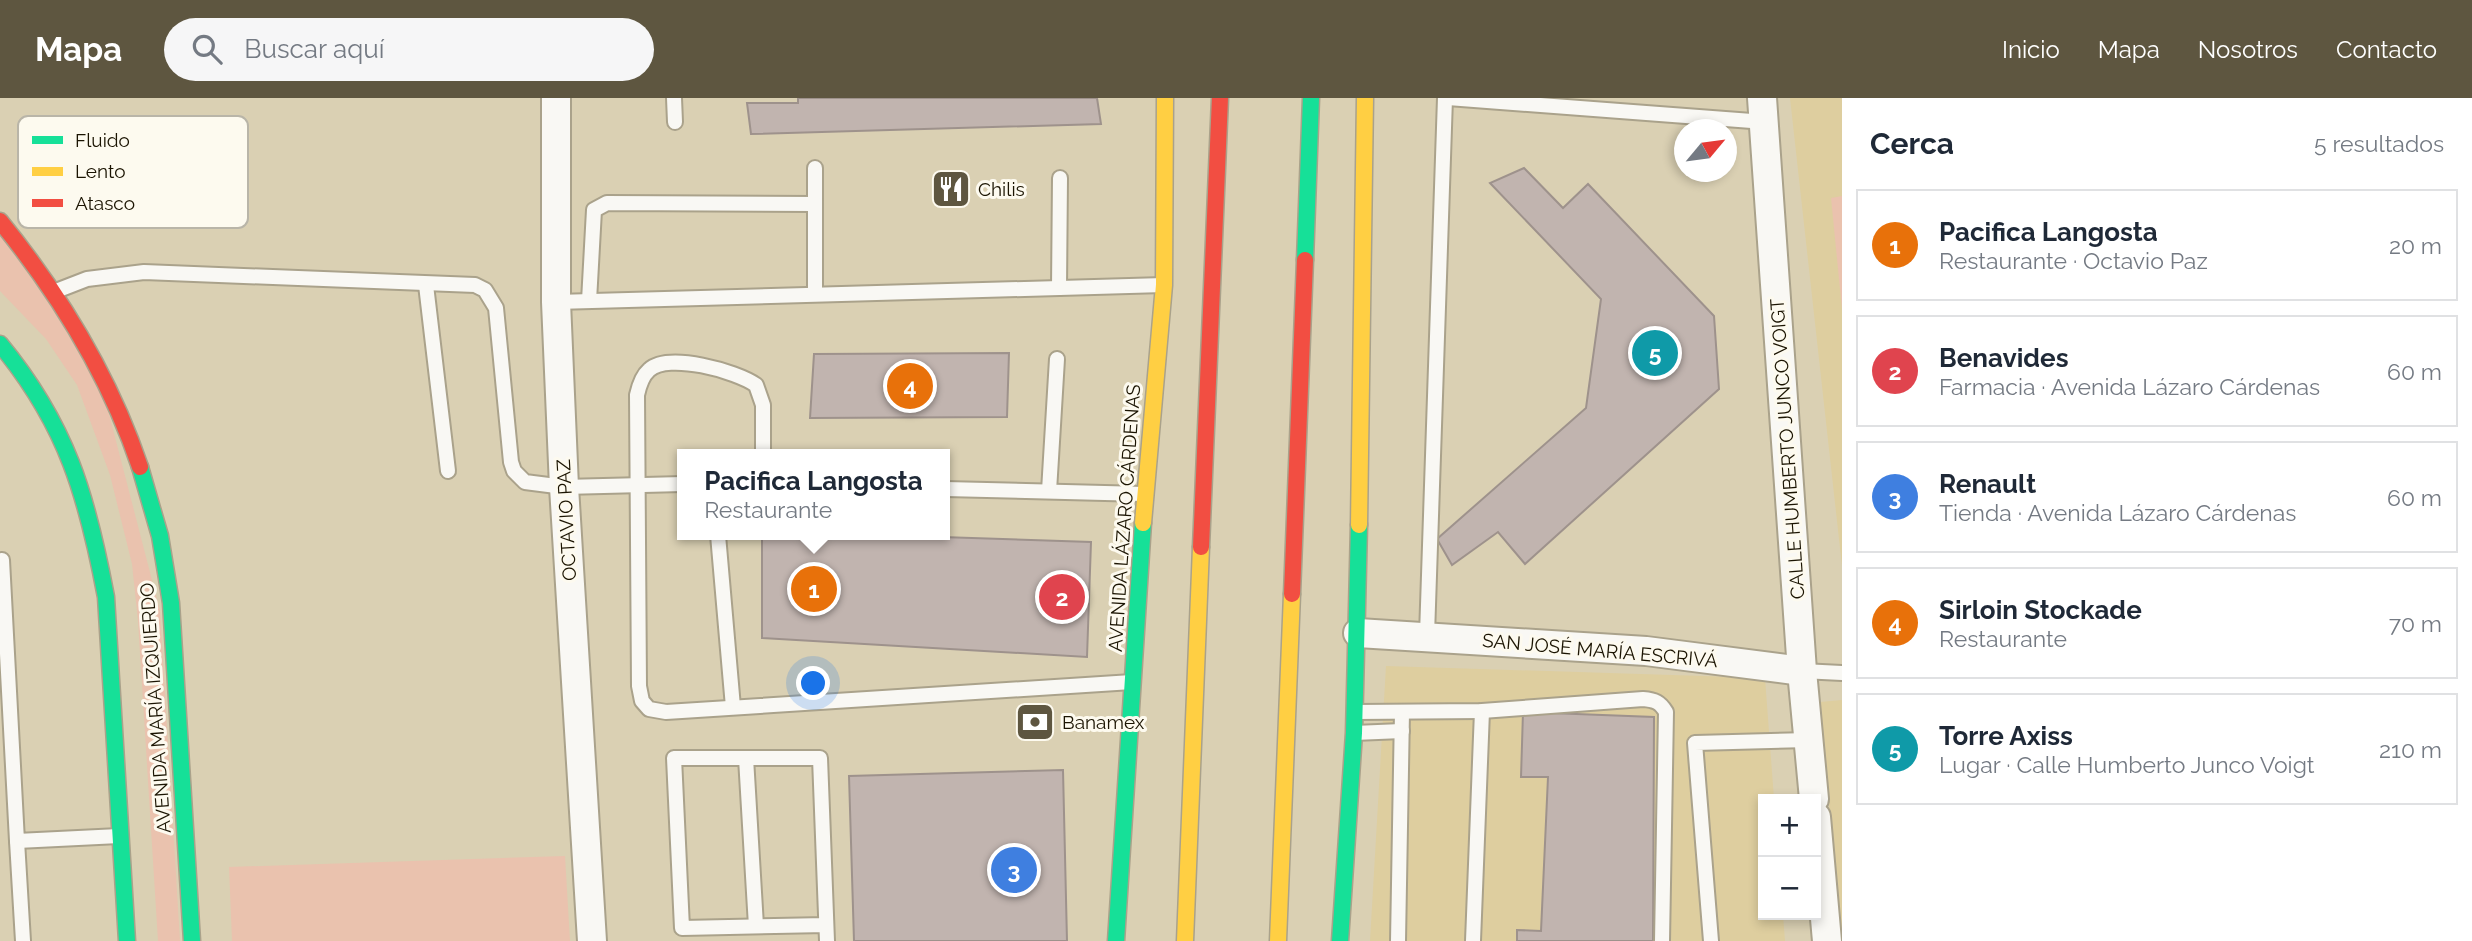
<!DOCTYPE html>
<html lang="es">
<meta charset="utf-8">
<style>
:root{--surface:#fff;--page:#f6f6f7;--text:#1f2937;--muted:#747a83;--line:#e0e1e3;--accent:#5e5640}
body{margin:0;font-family:Raleway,sans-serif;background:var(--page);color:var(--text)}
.controls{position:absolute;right:21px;bottom:21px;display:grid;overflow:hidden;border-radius:0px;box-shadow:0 4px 10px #0003}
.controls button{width:63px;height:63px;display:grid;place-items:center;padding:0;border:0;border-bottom:2px solid var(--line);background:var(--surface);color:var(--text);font:35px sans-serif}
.compass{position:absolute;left:1674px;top:21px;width:63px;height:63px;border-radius:50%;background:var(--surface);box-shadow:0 4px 10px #0003;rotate:61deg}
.you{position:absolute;left:814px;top:586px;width:24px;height:24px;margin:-18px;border:5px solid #fff;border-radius:50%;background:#1a73e8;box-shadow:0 0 0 10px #1a73e833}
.badge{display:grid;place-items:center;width:46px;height:46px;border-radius:50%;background:var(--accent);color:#fff;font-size:23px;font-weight:700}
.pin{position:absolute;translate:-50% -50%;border:4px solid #fff;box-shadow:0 2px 7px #0006}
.popup{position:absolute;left:677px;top:351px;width:273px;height:91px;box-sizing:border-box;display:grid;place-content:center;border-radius:0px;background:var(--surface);filter:drop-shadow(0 2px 5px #0005);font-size:23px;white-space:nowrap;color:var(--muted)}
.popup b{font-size:26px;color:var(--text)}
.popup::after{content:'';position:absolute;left:50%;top:100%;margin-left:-14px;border:14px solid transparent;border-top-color:var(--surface)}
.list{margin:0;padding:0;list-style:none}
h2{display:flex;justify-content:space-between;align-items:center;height:91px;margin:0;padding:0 28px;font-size:30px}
h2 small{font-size:23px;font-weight:400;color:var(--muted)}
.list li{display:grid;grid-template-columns:46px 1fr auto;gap:21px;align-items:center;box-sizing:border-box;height:112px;margin:0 14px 14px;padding:0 14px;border:2px solid var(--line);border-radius:0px}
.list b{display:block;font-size:26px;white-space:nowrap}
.list p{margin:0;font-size:23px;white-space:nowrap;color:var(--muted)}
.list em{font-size:23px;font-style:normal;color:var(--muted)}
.icon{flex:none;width:38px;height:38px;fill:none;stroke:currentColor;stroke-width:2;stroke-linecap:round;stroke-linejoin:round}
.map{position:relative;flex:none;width:1842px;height:843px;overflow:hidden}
header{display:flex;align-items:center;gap:42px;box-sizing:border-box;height:98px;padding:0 35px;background:var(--accent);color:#fff}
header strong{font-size:33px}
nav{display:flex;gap:38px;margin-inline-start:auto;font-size:24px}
.search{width:490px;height:63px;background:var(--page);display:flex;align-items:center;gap:18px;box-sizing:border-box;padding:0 24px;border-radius:38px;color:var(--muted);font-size:26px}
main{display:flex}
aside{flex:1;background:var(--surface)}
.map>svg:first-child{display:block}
.built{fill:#dece9f}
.green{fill:#eac2ae}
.building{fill:#c1b4af;stroke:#9e928c;stroke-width:2}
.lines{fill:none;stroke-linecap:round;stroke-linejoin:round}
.lane-casing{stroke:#aaa28b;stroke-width:18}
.street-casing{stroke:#aaa28b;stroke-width:32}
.fast-casing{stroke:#aaa28b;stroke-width:19}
.slow-casing{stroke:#aaa28b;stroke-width:19}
.jam-casing{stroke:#aaa28b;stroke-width:19}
.lane{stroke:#f9f8f4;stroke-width:14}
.street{stroke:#f9f8f4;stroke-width:28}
.fast{stroke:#16e098;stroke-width:16}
.slow{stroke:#ffcf43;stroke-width:16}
.jam{stroke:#f24e42;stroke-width:16}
.labels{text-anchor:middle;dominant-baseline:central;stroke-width:6;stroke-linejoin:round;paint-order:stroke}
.poi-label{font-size:19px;fill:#1b1402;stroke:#fdfaef;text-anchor:start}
.street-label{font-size:19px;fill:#1b1402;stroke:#fdfaef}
.key{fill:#fdfaef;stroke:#b9b5a8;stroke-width:2}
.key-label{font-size:19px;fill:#1b1402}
</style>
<header>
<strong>Mapa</strong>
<div class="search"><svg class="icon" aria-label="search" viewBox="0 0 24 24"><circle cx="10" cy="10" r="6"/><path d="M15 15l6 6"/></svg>Buscar aquí</div>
<nav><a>Inicio</a><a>Mapa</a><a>Nosotros</a><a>Contacto</a></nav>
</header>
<main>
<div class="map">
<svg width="1842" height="843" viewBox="0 0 1842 843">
<rect width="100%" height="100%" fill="#dad0b3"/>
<g class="built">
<polygon points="1790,0 1842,0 1842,468"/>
<polygon points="1386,568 1765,580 1774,701 1763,701 1763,817 1783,817 1785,843 1370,843"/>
<polygon points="1842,602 1842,843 1841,843 1820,604"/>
</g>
<g class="green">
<polygon points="1842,98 1842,211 1831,100"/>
<polygon points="0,127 101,285 160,513 180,843 158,843 138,523 132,466 110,377 77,287 46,241 0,193"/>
<polygon points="565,758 570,843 232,843 229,769"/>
</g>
<g class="building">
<polygon points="798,0 1097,0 1101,26 751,36 747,5 798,5"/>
<polygon points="1524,70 1563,110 1588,86 1714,218 1719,291 1525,466 1498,434 1452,467 1437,441 1586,310 1601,201 1490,85"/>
<polygon points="1009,255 1007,319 810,320 814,256"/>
<polygon points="762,437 880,437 1091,444 1087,559 762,540"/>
<polygon points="1523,614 1654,619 1653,843 1517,843 1517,832 1541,833 1548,679 1521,679"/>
<polygon points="1063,672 1067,843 854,843 849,678"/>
</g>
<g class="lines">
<g class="lane-casing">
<g id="lane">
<polyline points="674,0 675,24"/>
<polyline points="1448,0 1765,24"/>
<polyline points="815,70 815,196"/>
<polyline points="426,187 448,373"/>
<polyline points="1059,190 1060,80"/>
<polyline points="56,193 87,181 144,174 475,187 485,192 496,210 511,364 514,373 525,384 564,389 683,386"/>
<polyline points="589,203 594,112 607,105 815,106"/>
<polyline points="556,204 1164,187"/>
<path d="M763,356V307L756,287C736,273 668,254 649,272C642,278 639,288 637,297L639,588L642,603L649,611L666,614L1132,584"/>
<polyline points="945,391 1144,396"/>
<polyline points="1049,393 1057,261"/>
<polyline points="718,437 733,609"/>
<polyline points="2,462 17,743 119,738"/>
<polyline points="1427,537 1445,0"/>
<polyline points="1802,573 1842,575"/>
<path d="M1356,614L1482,613L1643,601C1655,602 1660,604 1666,614L1662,843"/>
<polyline points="1354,635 1402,633"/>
<polyline points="746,660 756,828"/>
<polyline points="17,743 23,843"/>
<polyline points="826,827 682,830 674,660 820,660 827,843"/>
<polyline points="1398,843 1402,614"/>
<polyline points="1473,843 1482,613"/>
<polyline points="1711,843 1695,645 1809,642"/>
</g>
</g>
<g class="street-casing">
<g id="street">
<polyline points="556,0 556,204 564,389 592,843"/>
<polyline points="1762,0 1802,573 1814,701"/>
<polyline points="1358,535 1646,553 1802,573"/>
<polyline points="1816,719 1827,843"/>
</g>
</g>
<g class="fast-casing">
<g id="fast">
<polyline points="1305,162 1311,0"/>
<path d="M0,246C67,327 87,398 106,499L127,843"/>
<polyline points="140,369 160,438 171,505 192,843"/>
<polyline points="1116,843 1143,425"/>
<polyline points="1340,843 1354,635 1359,427"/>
</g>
</g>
<g class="slow-casing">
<g id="slow">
<polyline points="1143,425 1164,187 1165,0"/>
<polyline points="1359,427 1365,0"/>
<polyline points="1185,843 1201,449"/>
<polyline points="1278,843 1292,496"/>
</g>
</g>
<g class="jam-casing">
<g id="jam">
<path d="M0,123C61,198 109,277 140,369"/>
<polyline points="1201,449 1220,0"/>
<polyline points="1292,496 1305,162"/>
</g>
</g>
<use href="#lane" class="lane"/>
<use href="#street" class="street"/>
<use href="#fast" class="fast"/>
<use href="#slow" class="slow"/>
<use href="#jam" class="jam"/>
</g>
<defs>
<g id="restaurant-square" transform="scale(2.0125)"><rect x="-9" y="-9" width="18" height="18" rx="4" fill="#5e5640" stroke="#fdfaef"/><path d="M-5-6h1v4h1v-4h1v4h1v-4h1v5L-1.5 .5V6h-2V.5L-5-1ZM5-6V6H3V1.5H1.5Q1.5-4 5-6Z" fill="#fff"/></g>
<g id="bank-square" transform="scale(2.0125)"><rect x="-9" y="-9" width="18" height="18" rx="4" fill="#5e5640" stroke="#fdfaef"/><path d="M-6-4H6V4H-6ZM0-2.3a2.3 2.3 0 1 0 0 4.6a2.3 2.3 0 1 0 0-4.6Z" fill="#fff"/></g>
</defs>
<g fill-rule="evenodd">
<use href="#restaurant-square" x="951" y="91"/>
<use href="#bank-square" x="1035" y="624"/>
</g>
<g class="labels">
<g class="poi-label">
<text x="978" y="91">Chilis</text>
<text x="1062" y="624">Banamex</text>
</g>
<g class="street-label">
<text transform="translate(1787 351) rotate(-94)">CALLE HUMBERTO JUNCO VOIGT</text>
<text transform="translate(1124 420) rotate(-86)">AVENIDA LÁZARO CÁRDENAS</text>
<text transform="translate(566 422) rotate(-93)">OCTAVIO PAZ</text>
<text transform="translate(1600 552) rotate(5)">SAN JOSÉ MARÍA ESCRIVÁ</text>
<text transform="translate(155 610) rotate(-94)">AVENIDA MARÍA IZQUIERDO</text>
</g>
</g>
<rect x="18" y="18" width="230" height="112" rx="10" class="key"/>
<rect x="32" y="38" width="31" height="8" fill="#16e098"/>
<rect x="32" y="69" width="31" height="9" fill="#ffcf43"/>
<rect x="32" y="101" width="31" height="8" fill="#f24e42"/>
<g class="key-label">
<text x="75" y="49">Fluido</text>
<text x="75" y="80">Lento</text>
<text x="75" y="112">Atasco</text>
</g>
</svg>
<div class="controls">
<button>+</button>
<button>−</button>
</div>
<svg class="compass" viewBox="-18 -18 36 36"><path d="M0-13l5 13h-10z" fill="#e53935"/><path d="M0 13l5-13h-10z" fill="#747a83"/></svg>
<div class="you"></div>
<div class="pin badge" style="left:814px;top:491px;background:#e8710a">1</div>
<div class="popup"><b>Pacifica Langosta</b>Restaurante</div>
<div class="pin badge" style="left:1062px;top:499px;background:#e0444e">2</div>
<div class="pin badge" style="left:1014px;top:772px;background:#3f7fe0">3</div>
<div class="pin badge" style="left:910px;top:288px;background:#e8710a">4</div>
<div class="pin badge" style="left:1655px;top:255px;background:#0f9aa8">5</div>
</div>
<aside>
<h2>Cerca<small>5 resultados</small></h2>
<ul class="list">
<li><span class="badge" style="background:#e8710a">1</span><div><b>Pacifica Langosta</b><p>Restaurante · Octavio Paz</p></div><em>20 m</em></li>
<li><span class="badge" style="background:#e0444e">2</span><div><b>Benavides</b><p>Farmacia · Avenida Lázaro Cárdenas</p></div><em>60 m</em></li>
<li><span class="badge" style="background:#3f7fe0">3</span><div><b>Renault</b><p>Tienda · Avenida Lázaro Cárdenas</p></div><em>60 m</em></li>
<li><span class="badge" style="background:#e8710a">4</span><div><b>Sirloin Stockade</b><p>Restaurante</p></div><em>70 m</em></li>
<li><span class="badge" style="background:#0f9aa8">5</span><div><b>Torre Axiss</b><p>Lugar · Calle Humberto Junco Voigt</p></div><em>210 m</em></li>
</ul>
</aside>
</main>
